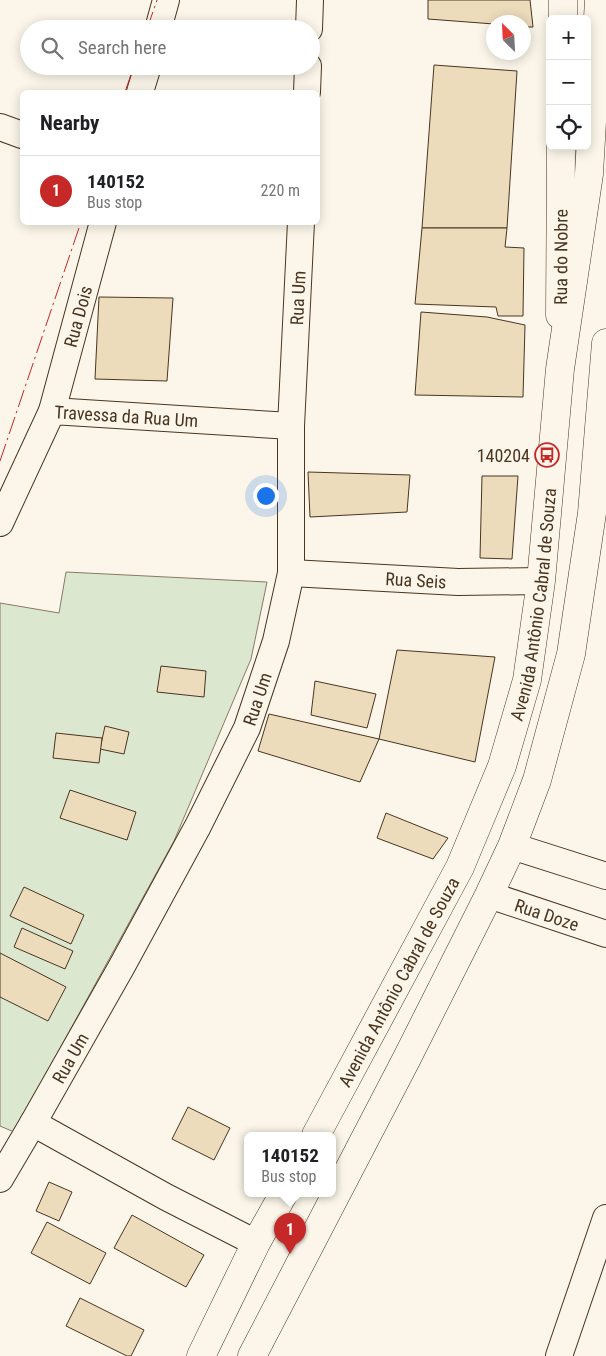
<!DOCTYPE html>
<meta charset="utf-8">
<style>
:root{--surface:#fff;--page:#f6f6f6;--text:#202124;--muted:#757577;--line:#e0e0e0;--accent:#c62828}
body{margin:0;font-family:"Roboto Condensed",sans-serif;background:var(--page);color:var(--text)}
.controls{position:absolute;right:15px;top:15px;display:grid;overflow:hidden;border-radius:8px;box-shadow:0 2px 12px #0003}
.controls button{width:45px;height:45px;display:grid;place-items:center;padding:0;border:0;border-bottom:1px solid var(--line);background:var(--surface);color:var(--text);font:25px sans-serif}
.compass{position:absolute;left:486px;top:15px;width:45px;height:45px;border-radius:50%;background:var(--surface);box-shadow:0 2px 12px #0003;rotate:336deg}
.you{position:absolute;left:265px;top:495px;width:18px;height:18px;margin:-12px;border:4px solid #fff;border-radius:50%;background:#1a73e8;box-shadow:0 0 0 8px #1a73e833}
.badge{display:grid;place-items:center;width:32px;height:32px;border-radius:50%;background:var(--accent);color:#fff;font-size:16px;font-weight:700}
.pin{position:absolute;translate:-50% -41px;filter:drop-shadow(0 1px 2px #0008)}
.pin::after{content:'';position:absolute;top:26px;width:18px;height:15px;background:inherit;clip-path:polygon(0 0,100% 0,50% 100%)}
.popup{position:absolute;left:244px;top:1132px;width:92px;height:65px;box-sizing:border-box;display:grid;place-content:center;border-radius:8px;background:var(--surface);filter:drop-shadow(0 1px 4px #0005);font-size:16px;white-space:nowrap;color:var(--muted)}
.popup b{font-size:19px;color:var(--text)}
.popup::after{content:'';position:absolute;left:50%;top:100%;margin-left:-10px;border:10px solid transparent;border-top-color:var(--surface)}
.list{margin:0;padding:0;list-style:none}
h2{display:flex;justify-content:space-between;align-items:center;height:65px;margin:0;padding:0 20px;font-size:21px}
h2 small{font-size:16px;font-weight:400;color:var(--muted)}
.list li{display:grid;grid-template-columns:32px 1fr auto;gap:15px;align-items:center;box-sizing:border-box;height:70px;padding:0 20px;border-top:1px solid var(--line)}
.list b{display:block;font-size:19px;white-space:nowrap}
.list p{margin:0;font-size:16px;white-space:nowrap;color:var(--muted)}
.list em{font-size:16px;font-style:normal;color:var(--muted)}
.icon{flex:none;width:28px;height:28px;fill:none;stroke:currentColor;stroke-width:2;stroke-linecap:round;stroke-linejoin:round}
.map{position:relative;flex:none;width:606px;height:1356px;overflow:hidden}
.search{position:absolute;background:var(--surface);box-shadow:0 2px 12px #0003;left:20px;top:20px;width:300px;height:55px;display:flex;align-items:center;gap:12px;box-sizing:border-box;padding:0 18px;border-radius:28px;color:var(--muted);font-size:19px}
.panel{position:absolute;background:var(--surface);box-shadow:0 2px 12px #0003;left:20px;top:90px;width:300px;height:135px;border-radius:8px}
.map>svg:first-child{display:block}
.green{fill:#dce7d0;stroke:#887966}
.building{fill:#ecdcbc;stroke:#4a3520}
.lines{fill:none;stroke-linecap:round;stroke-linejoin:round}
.minor-casing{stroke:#4a3520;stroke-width:28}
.major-casing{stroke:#4a3520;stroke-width:29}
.highway-casing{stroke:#4a3520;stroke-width:29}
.minor{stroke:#fbf6e9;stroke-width:26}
.major{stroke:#fbf6e9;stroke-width:28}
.highway{stroke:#fbf6e9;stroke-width:28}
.power{stroke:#c62828;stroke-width:1;stroke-dasharray:18 4 2.5 4;stroke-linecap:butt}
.labels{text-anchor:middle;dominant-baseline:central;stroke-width:4;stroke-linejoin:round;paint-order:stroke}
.street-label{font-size:18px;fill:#4a3520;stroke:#fbf6e9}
.poi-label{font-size:18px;fill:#4a3520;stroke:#fbf6e9;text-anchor:end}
</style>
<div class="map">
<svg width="606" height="1356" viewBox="0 0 606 1356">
<rect width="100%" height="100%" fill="#fbf6e9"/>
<polygon class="green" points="66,572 267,582 251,659 174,841 14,1132 0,1126 0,603 59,613"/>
<g class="building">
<polygon points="428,0 530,0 533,27 524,27 524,22 494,22 494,24 428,19"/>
<polygon points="434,65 517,71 507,228 422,228"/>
<polygon points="422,228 507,228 505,247 524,248 523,316 498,316 496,307 415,304"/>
<polygon points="99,297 173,298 167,381 95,379"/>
<polygon points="421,312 487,317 525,325 523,397 415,395"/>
<polygon points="308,472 410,475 407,512 310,517"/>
<polygon points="482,476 518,476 512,559 480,558"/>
<polygon points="397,650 495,657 475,762 379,739"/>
<polygon points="161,666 206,671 204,697 157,692"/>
<polygon points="315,681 376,694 367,728 311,715"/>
<polygon points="269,714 379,739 360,782 258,751"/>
<polygon points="105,726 129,732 124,754 100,749"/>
<polygon points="56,733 102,738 99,763 53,758"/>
<polygon points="70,790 136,812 127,840 60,818"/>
<polygon points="386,813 448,838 433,859 377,838"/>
<polygon points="24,887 84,915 71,944 10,916"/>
<polygon points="22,928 73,951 65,969 14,947"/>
<polygon points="0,953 66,987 48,1021 0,997"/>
<polygon points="188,1107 230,1128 214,1160 172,1139"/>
<polygon points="49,1182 72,1192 59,1221 36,1211"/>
<polygon points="132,1215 204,1255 186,1287 114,1248"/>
<polygon points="47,1222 106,1253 90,1284 31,1253"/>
<polygon points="80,1298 144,1330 131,1356 127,1356 66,1326"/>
</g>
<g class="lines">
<g class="minor-casing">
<g id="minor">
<polyline points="158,29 166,0"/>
<polyline points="309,29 310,0"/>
<polyline points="140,92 148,66"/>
<polyline points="307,92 308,66"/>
<polyline points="0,127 22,135"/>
<path id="s1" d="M52,411L103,222"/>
<path id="s2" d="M0,523L52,411L291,426"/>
<path id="s3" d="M291,573L458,582L541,581"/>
<polyline points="512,846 606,876"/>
<path id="s4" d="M489,895L606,934"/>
<polyline points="33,1123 166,1197 256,1243"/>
<path id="s5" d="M0,1179L33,1123L122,966L198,826L247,728L276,641L291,573V426L301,222"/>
<polyline points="559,1356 606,1218"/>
</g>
</g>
<g class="major-casing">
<g id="major">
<polyline points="563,19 563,0"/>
<path id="s6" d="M560,315L561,146"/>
</g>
</g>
<g class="highway-casing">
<g id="highway">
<path id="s7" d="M316,1135L460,867L502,766L527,680L541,581L560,369L589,174L599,0"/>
<polyline points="201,1356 256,1243 284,1193"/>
<polyline points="252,1356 407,1058 489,895 512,846 537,780 571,654 592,513 606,343"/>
</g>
</g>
<use href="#minor" class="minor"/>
<use href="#major" class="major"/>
<use href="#highway" class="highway"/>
<g class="power">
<polyline points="147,29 157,0"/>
<polyline points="125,92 134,66"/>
<polyline points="0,461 81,222"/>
</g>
</g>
<defs>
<g id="bus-ring" transform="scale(1.25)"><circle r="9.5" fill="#fbf6e9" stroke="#c62828" stroke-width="1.5"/><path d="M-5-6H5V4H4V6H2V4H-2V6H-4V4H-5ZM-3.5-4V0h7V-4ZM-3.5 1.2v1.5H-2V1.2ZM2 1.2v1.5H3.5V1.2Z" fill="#c62828"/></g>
</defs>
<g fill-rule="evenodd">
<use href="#bus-ring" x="547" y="455"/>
</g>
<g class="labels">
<g class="street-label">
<text stroke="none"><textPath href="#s6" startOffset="58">Rua do Nobre</textPath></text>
<text stroke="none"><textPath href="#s5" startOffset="951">Rua Um</textPath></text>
<text stroke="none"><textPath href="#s1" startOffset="98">Rua Dois</textPath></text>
<text stroke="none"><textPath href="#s2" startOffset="198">Travessa da Rua Um</textPath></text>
<text stroke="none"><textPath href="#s3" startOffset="125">Rua Seis</textPath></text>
<text stroke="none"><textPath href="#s7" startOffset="579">Avenida Antônio Cabral de Souza</textPath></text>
<text stroke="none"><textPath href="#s5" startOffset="545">Rua Um</textPath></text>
<text stroke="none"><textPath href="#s4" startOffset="61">Rua Doze</textPath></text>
<text stroke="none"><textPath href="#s7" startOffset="174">Avenida Antônio Cabral de Souza</textPath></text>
<text stroke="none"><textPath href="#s5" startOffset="140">Rua Um</textPath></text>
</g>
<g class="poi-label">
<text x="530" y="455">140204</text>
</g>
</g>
</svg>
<div class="controls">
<button>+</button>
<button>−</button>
<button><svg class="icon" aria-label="locate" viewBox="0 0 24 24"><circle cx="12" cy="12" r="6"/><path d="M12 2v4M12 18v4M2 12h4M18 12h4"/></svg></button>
</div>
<svg class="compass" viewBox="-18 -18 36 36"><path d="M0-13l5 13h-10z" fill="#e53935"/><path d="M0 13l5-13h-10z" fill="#757577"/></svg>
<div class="you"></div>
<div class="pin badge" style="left:290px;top:1254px">1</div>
<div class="popup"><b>140152</b>Bus stop</div>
<div class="search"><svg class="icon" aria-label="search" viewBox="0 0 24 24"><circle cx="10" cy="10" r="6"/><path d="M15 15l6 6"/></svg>Search here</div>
<section class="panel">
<h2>Nearby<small></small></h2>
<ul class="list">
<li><span class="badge">1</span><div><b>140152</b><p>Bus stop</p></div><em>220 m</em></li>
</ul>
</section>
</div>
